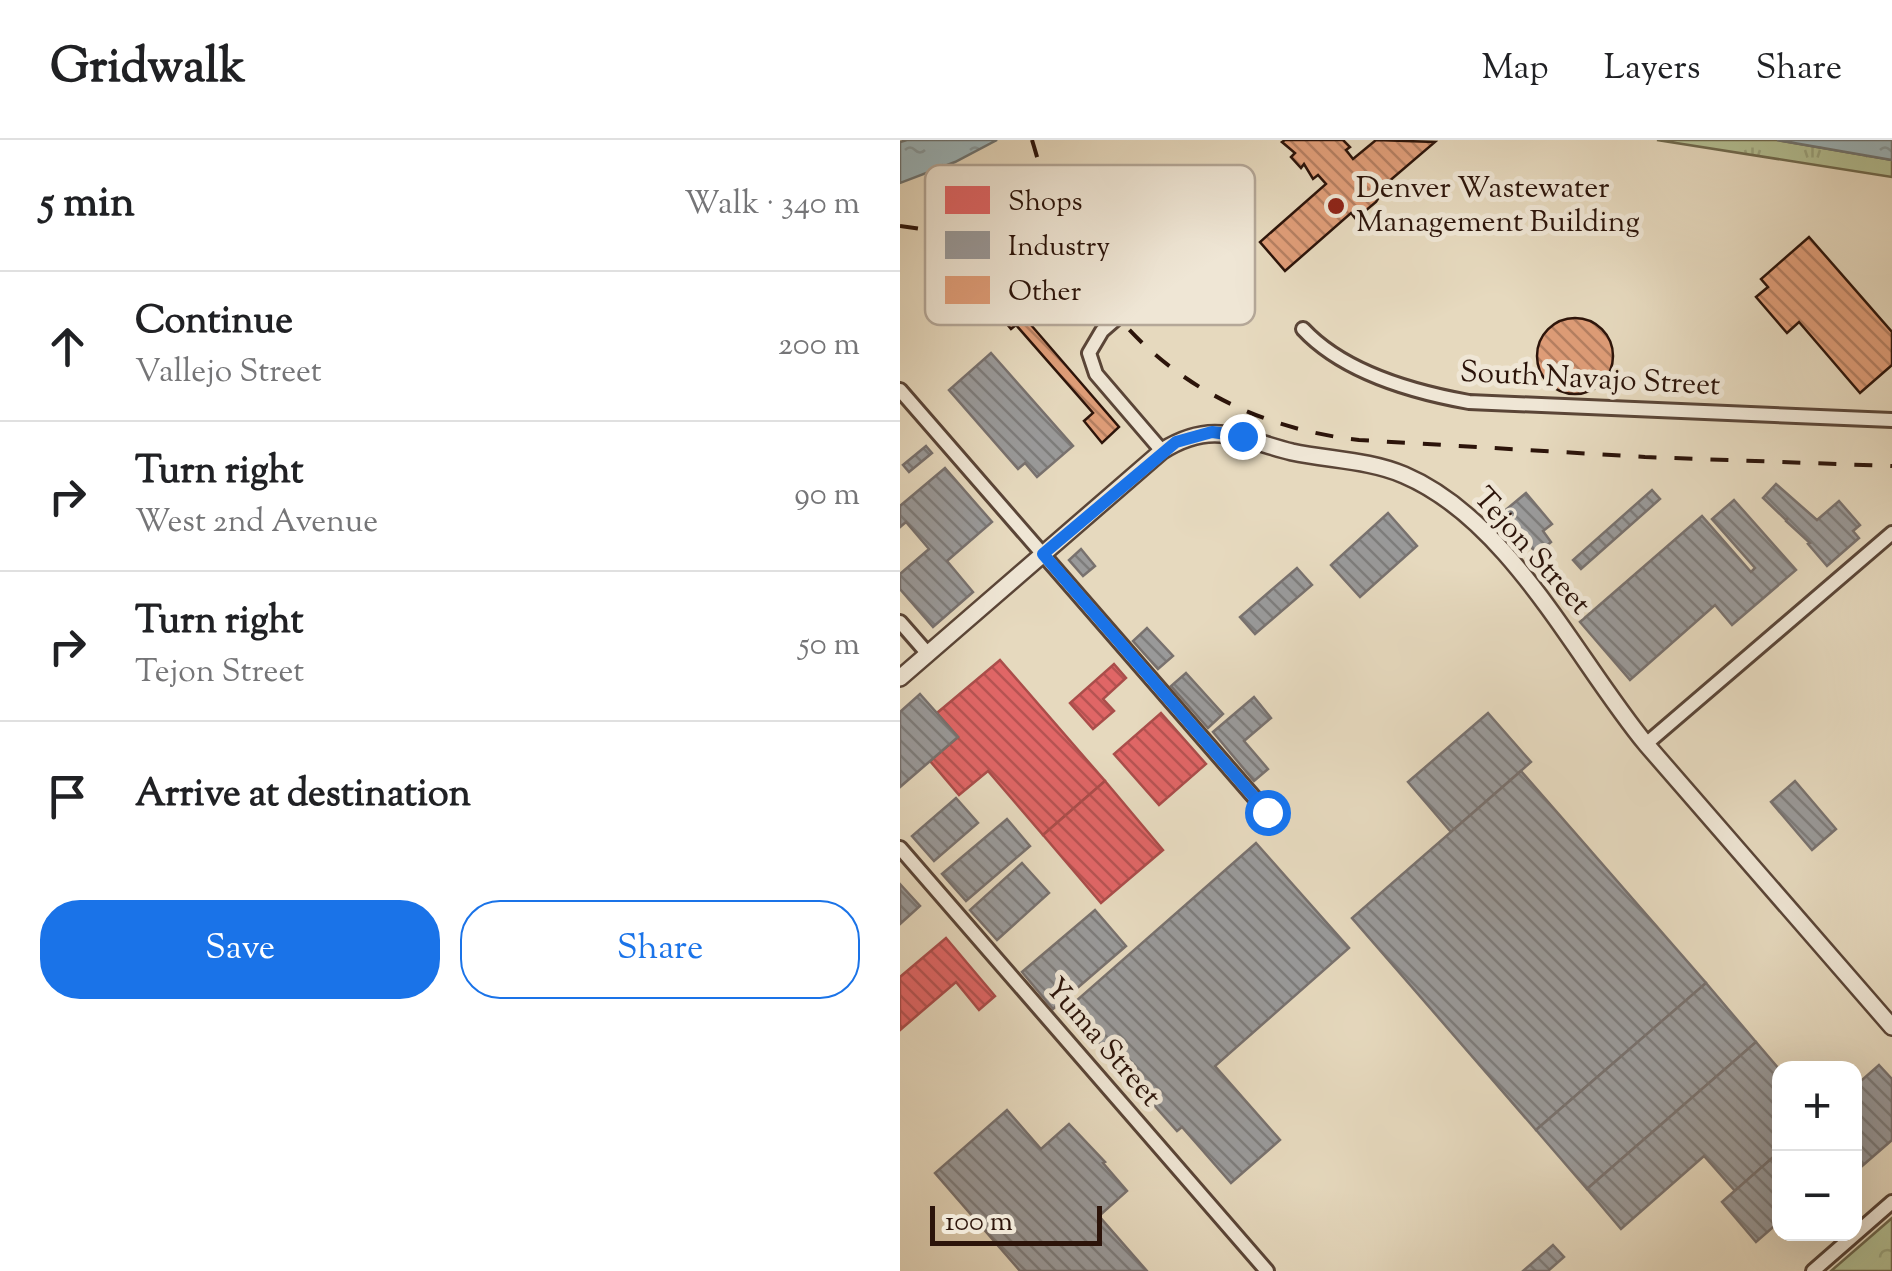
<!DOCTYPE html>
<meta charset="utf-8">
<style>
:root{--surface:#fff;--page:#f6f6f6;--text:#202124;--muted:#757577;--line:#e0e0e0;--accent:#1a73e8}
body{margin:0;font-family:"Sorts Mill Goudy",serif;background:var(--page);color:var(--text)}
.controls{position:absolute;right:30px;bottom:30px;display:grid;overflow:hidden;border-radius:20px;box-shadow:0 10px 40px #0002}
.controls button{width:90px;height:90px;display:grid;place-items:center;padding:0;border:0;border-bottom:2px solid var(--line);background:var(--surface);color:var(--text);font:50px sans-serif}
.scale{position:absolute;left:30px;bottom:25px;width:172px;box-sizing:border-box;padding-left:10px;border:5px solid #2c140a;border-top:0;font-size:28px;line-height:35px;white-space:nowrap;color:#2c140a;-webkit-text-stroke:8px #efe6d5;paint-order:stroke}
.stop{position:absolute;width:30px;height:30px;margin:-22px;border:8px solid #1a73e8;border-radius:50%;background:#fff}
.stop.end{background:#1a73e8;border-color:#fff;box-shadow:0 2px 10px #0008}
.list{margin:0;padding:0;list-style:none}
h2{display:flex;justify-content:space-between;align-items:center;height:130px;margin:0;padding:0 40px;font-size:42px}
h2 small{font-size:32px;font-weight:400;color:var(--muted)}
.list li{display:grid;grid-template-columns:65px 1fr auto;gap:30px;align-items:center;box-sizing:border-box;height:150px;padding:0 40px;border-top:2px solid var(--line)}
.list b{display:block;font-size:38px;white-space:nowrap}
.list p{margin:0;font-size:32px;white-space:nowrap;color:var(--muted)}
.list em{font-size:32px;font-style:normal;color:var(--muted)}
.actions{display:flex;gap:20px;padding:30px 40px}
.actions a{flex:1;padding:22px 0;border:2px solid var(--accent);border-radius:40px;text-align:center;font-size:35px;color:var(--accent)}
.actions .main{background:var(--accent);color:#fff}
.icon{flex:none;width:55px;height:55px;fill:none;stroke:currentColor;stroke-width:2;stroke-linecap:round;stroke-linejoin:round}
.map{position:relative;flex:none;width:992px;height:1131px;overflow:hidden}
header{display:flex;align-items:center;gap:60px;box-sizing:border-box;height:140px;padding:0 50px;background:var(--surface);border-bottom:2px solid var(--line)}
header strong{font-size:48px}
nav{display:flex;gap:55px;margin-inline-start:auto;font-size:35px}
main{display:flex}
aside{flex:1;background:var(--surface)}
.map>svg:first-child{display:block}
.grass{fill:url(#grass-tufts);stroke:#706a4e;stroke-width:2.5}
.park{fill:url(#park-crowns);stroke:#706a4e;stroke-width:2.5}
.water{fill:url(#water-ripples);stroke:#6f7675;stroke-width:2.5}
.shops{fill:url(#shops-back-hatch);stroke:#aa4d4a;stroke-width:2.5}
.industry{fill:url(#industry-back-hatch);stroke:#78716e;stroke-width:2.5}
.building{fill:url(#building-back-hatch);stroke:#2c140a;stroke-width:2.5}
.lines{fill:none;stroke-linecap:round;stroke-linejoin:round}
.minor-casing{stroke:#5a4537;stroke-width:18}
.tertiary-casing{stroke:#5a4537;stroke-width:20}
.minor{stroke:#efe6d5;stroke-width:12}
.tertiary{stroke:#efe6d5;stroke-width:15}
.rail{stroke:#2c140a;stroke-width:4;stroke-dasharray:18 18;stroke-linecap:butt}
.route{stroke:#1a73e8;stroke-width:12}
.poi-dot{fill:#8f2418;stroke:#efe6d5;stroke-width:4}
.labels{text-anchor:middle;dominant-baseline:central;stroke-width:10;stroke-linejoin:round;paint-order:stroke}
.poi-label{font-size:30px;fill:#2c140a;stroke:#efe6d5;text-anchor:start}
.street-label{font-size:30px;fill:#2c140a;stroke:#efe6d5}
.key{fill:#efe6d5;stroke:#b4a798;stroke-width:2.5}
.key-label{font-size:28px;fill:#2c140a}
</style>
<header>
<strong>Gridwalk</strong>
<nav><a>Map</a><a>Layers</a><a>Share</a></nav>
</header>
<main>
<aside>
<h2>5 min<small>Walk · 340 m</small></h2>
<ul class="list">
<li><svg class="icon" aria-label="ahead" viewBox="0 0 24 24"><path d="M12 20V5M6 11l6-6 6 6"/></svg><div><b>Continue</b><p>Vallejo Street</p></div><em>200 m</em></li>
<li><svg class="icon" aria-label="right" viewBox="0 0 24 24"><path d="M7 20v-9h11M14 6l5 5-5 5"/></svg><div><b>Turn right</b><p>West 2nd Avenue</p></div><em>90 m</em></li>
<li><svg class="icon" aria-label="right" viewBox="0 0 24 24"><path d="M7 20v-9h11M14 6l5 5-5 5"/></svg><div><b>Turn right</b><p>Tejon Street</p></div><em>50 m</em></li>
<li><svg class="icon" aria-label="arrive" viewBox="0 0 24 24"><path d="M6 21V4h12l-3 4 3 4H6"/></svg><div><b>Arrive at destination</b></div></li>
</ul>
<div class="actions"><a class="main">Save</a><a>Share</a></div>
</aside>
<div class="map">
<svg width="992" height="1131" viewBox="0 0 992 1131">
<defs>
<pattern id="grass-tufts" width="24" height="20" patternUnits="userSpaceOnUse" patternTransform="scale(2.5)"><rect width="24" height="20" fill="#b3bf93"/><path d="M3 7l-1-3M5 7V3M7 7l1-3M15 17l-1-3M17 17v-4M19 17l1-3" fill="none" stroke="#9aa37d"/></pattern>
<pattern id="park-crowns" width="20" height="18" patternUnits="userSpaceOnUse" patternTransform="scale(2.5)"><rect width="20" height="18" fill="#b3bf93"/><path d="M2 6a3 3 0 1 1 6 0M12 15a3 3 0 1 1 6 0" fill="none" stroke="#9aa37d"/></pattern>
<pattern id="water-ripples" width="26" height="14" patternUnits="userSpaceOnUse" patternTransform="scale(2.5)"><rect width="26" height="14" fill="#9cb7bd"/><path d="M2 4q2-2 4 0t4 0M15 11q2-2 4 0t4 0" fill="none" stroke="#879ca1"/></pattern>
<pattern id="shops-back-hatch" width="6" height="6" patternUnits="userSpaceOnUse" patternTransform="scale(2.5)"><rect width="6" height="6" fill="#e06666"/><path d="M-1 5l2 2M0 0l6 6M5-1l2 2" fill="none" stroke="#b65352"/></pattern>
<pattern id="industry-back-hatch" width="6" height="6" patternUnits="userSpaceOnUse" patternTransform="scale(2.5)"><rect width="6" height="6" fill="#999"/><path d="M-1 5l2 2M0 0l6 6M5-1l2 2" fill="none" stroke="#7d7c7b"/></pattern>
<pattern id="building-back-hatch" width="6" height="6" patternUnits="userSpaceOnUse" patternTransform="scale(2.5)"><rect width="6" height="6" fill="#df9d78"/><path d="M-1 5l2 2M0 0l6 6M5-1l2 2" fill="none" stroke="#b57f61"/></pattern>
</defs>
<rect width="100%" height="100%" fill="#e6d9be"/>
<filter id="stains"><feTurbulence type="fractalNoise" baseFrequency=".002" numOctaves="4"/><feColorMatrix values="0 0 0 0 .2 0 0 0 0 .09 0 0 0 0 .02 0 0 0 .5 -.17"/></filter>
<radialGradient id="worn" r=".72"><stop offset=".6" stop-color="#630" stop-opacity="0"/><stop offset="1" stop-color="#630" stop-opacity=".3"/></radialGradient>
<polygon class="grass" points="757,0 877,0 992,20 992,37"/>
<polygon class="park" points="992,1078 992,1131 931,1131"/>
<g class="water">
<polygon points="7,0 97,0 55,22 0,43 0,2"/>
<polygon points="877,0 992,0 992,20"/>
</g>
<g class="shops">
<polygon points="100,520 205,641 143,695 88,631 59,655 30,621 58,597 37,573"/>
<polygon points="214,524 226,538 203,559 214,571 193,589 170,563"/>
<polygon points="261,573 306,624 259,665 214,614"/>
<polygon points="205,641 263,710 201,763 143,695"/>
<polygon points="46,798 95,856 79,870 56,842 0,890 0,837"/>
</g>
<g class="industry">
<polygon points="91,213 173,306 137,337 125,323 118,329 49,250"/>
<polygon points="26,306 32,313 9,332 3,325"/>
<polygon points="45,328 92,382 47,421 73,452 33,487 0,449 0,434 29,409 6,382 0,387 0,366"/>
<polygon points="876,344 917,380 939,361 960,385 953,391 959,398 927,426 908,404 910,403 886,381 888,378 886,380 863,358"/>
<polygon points="752,350 760,359 681,429 673,420"/>
<polygon points="626,353 652,384 643,391 651,402 637,414 602,373"/>
<polygon points="834,360 896,430 832,485 815,465 730,540 680,482 802,376 851,432 855,428 812,379"/>
<polygon points="488,373 517,406 460,457 431,425"/>
<polygon points="181,409 195,426 183,436 169,420"/>
<polygon points="397,428 412,445 355,494 340,477"/>
<polygon points="247,488 273,516 258,529 233,501"/>
<polygon points="286,533 323,574 308,588 271,546"/>
<polygon points="20,554 58,597 0,647 0,572"/>
<polygon points="354,557 371,578 344,601 368,629 354,641 313,592"/>
<polygon points="588,573 631,622 551,692 508,642"/>
<polygon points="621,631 806,843 636,990 452,778"/>
<polygon points="895,641 936,689 912,710 871,662"/>
<polygon points="56,658 78,683 34,721 12,696"/>
<polygon points="107,679 130,706 66,761 42,734"/>
<polygon points="356,703 449,808 315,926 380,1000 331,1043 282,987 277,991 168,868"/>
<polygon points="122,723 149,753 97,800 70,770"/>
<polygon points="0,744 20,766 0,784"/>
<polygon points="195,770 226,806 153,869 122,832"/>
<polygon points="806,843 856,902 687,1049 636,990"/>
<polygon points="856,902 879,929 879,1012 835,1051 804,1016 721,1089 687,1049"/>
<polygon points="979,925 992,939 992,1000 954,1033 954,947"/>
<polygon points="107,970 141,1009 169,984 205,1022 203,1023 227,1051 199,1076 247,1131 120,1131 35,1033"/>
<polygon points="879,1012 879,1082 856,1102 822,1062"/>
<polygon points="653,1105 664,1117 648,1131 623,1131"/>
</g>
<g class="building">
<polygon points="385,0 443,0 450,7 446,10 453,19 476,0 535,2 480,49 481,54 476,62 464,72 455,78 451,73 385,131 360,102 426,44 418,35 413,39 404,24 401,28 391,17 395,13 382,2"/>
<polygon points="909,97 992,192 992,225 960,253 899,182 887,193 856,157 868,147 861,139"/>
<polygon points="85,123 137,182 131,185 219,287 202,303 184,281 193,273 116,185 111,189 69,138"/>
<circle cx="675" cy="216" r="38"/>
</g>
<g class="lines">
<g class="minor-casing">
<g id="minor">
<path d="M403,189C443,232 513,252 569,262L992,280"/>
<polyline points="0,250 367,672"/>
<polyline points="262,311 196,234 189,213 202,191 315,92"/>
<polyline points="0,482 28,514"/>
<polyline points="746,604 992,393"/>
<polyline points="0,708 367,1131"/>
<polyline points="913,1131 992,1062"/>
</g>
</g>
<g class="tertiary-casing">
<path id="tertiary" d="M0,538L262,311C313,279 340,299 392,312C429,320 469,320 504,335C610,380 676,519 746,604L992,887"/>
</g>
<use href="#minor" class="minor"/>
<use href="#tertiary" class="tertiary"/>
<g class="rail">
<path d="M132,0C141,29 148,60 161,88C218,211 324,285 459,300L745,317L992,326"/>
<path d="M0,86C77,95 140,124 201,169"/>
</g>
</g>
<g class="lines">
<polyline class="route" points="342,296 312,292 276,302 143,414 367,672"/>
</g>
<circle class="poi-dot" cx="436" cy="66" r="10"/>
<g class="labels">
<g class="poi-label">
<text x="456" y="49">Denver Wastewater<tspan x="456" dy="34">Management Building</tspan></text>
</g>
<g class="street-label">
<text transform="translate(690 240) rotate(3)">South Navajo Street</text>
<text transform="translate(631 412) rotate(48)">Tejon Street</text>
<text transform="translate(202 903) rotate(49)">Yuma Street</text>
</g>
</g>
<rect x="25" y="25" width="330" height="160" rx="15" class="key"/>
<rect x="45" y="46" width="45" height="28" fill="#e06666"/>
<rect x="45" y="91" width="45" height="28" fill="#999"/>
<rect x="45" y="136" width="45" height="28" fill="#df9d78"/>
<g class="key-label">
<text x="108" y="70">Shops</text>
<text x="108" y="115">Industry</text>
<text x="108" y="160">Other</text>
</g>
<rect width="100%" height="100%" filter="url(#stains)"/>
<rect width="100%" height="100%" fill="url(#worn)"/>
</svg>
<div class="controls">
<button>+</button>
<button>−</button>
</div>
<div class="scale">100 m</div>
<div class="stop" style="left:367px;top:672px"></div>
<div class="stop end" style="left:342px;top:296px"></div>
</div>
</main>
